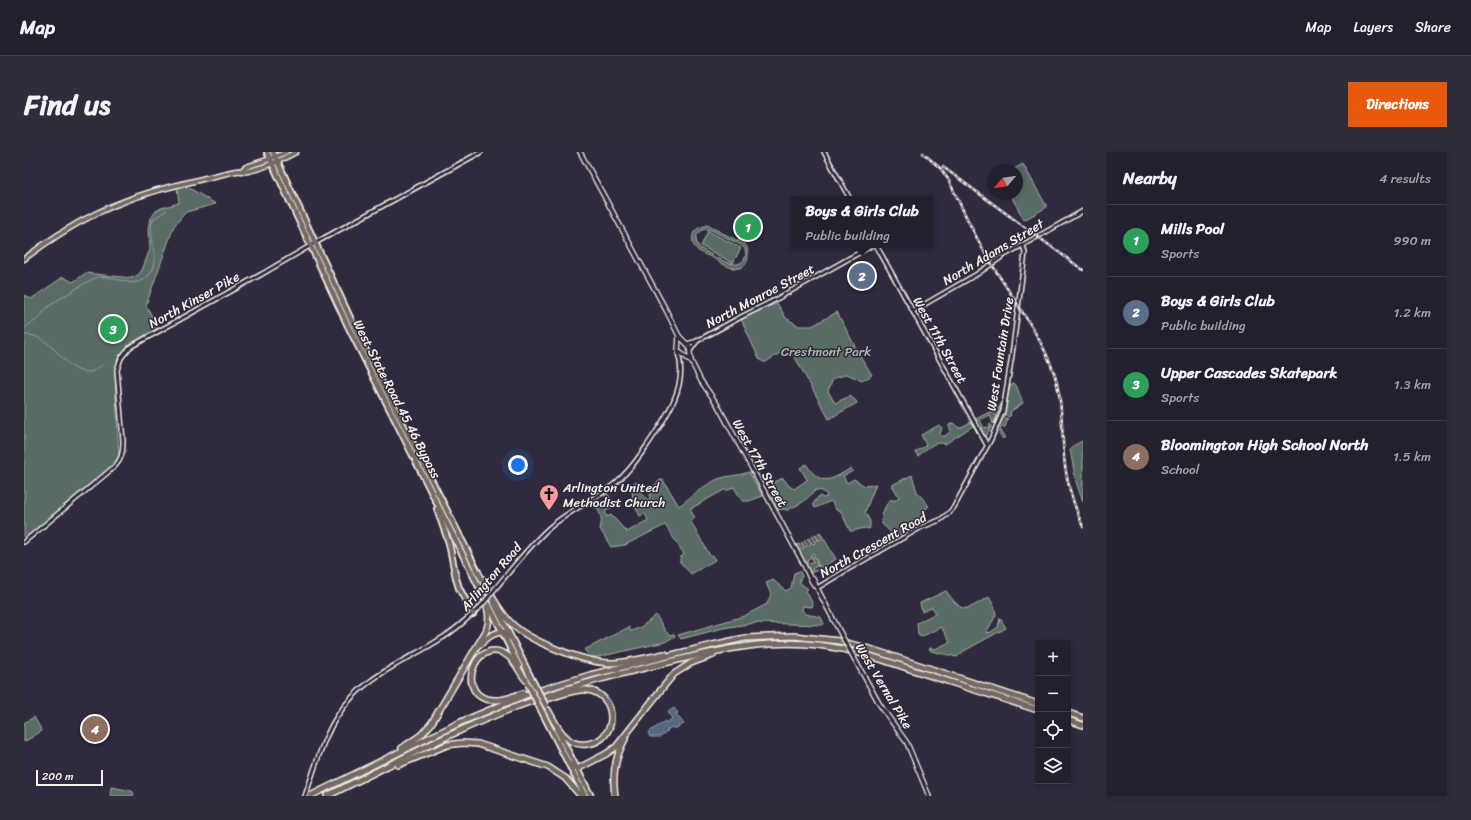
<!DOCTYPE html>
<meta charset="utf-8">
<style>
:root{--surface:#23202e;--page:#2f2d3a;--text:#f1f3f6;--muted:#a3a3aa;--line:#403e4a;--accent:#ea580c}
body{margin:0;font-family:Sriracha,sans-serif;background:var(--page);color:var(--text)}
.controls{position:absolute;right:12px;bottom:12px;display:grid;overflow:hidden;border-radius:0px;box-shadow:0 2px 6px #0003}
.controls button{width:36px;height:36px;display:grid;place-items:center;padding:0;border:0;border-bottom:1px solid var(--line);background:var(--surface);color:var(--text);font:20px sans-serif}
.compass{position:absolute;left:963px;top:12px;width:36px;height:36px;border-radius:50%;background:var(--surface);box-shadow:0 2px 6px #0003;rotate:241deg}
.scale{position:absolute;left:12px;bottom:10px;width:67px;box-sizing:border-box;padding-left:4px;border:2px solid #f4f1e8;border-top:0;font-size:11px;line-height:14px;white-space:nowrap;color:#f4f1e8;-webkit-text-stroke:3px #2f2a3d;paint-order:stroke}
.you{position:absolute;left:494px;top:313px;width:14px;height:14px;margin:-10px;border:3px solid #fff;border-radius:50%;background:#1a73e8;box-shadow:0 0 0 6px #1a73e833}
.badge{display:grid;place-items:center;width:26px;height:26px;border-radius:50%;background:var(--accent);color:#fff;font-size:13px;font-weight:700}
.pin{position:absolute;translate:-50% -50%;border:2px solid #fff;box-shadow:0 1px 4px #0006}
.popup{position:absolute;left:767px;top:44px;width:142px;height:52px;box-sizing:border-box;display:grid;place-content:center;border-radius:0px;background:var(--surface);filter:drop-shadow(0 1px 3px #0005);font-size:13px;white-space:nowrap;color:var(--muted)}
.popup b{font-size:15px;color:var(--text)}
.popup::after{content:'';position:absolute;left:50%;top:100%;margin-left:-8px;border:8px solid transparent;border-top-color:var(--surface)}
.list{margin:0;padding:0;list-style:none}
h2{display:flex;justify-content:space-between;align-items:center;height:52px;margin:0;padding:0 16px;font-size:17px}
h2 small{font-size:13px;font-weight:400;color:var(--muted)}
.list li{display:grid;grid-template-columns:26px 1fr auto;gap:12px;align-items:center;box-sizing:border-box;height:72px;padding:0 16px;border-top:1px solid var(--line)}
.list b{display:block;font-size:15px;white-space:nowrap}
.list p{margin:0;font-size:13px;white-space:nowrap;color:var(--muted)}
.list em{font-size:13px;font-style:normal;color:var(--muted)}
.icon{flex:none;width:22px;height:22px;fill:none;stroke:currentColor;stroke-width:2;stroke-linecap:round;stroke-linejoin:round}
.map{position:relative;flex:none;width:1059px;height:644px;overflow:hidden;border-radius:0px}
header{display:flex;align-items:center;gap:24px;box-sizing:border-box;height:56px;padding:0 20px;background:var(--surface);border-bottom:1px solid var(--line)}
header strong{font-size:19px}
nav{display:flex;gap:22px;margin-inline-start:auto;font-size:14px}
.intro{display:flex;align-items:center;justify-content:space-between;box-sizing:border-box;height:96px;padding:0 24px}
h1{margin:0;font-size:28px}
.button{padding:10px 18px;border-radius:0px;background:var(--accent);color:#fff;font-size:14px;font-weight:700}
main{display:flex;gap:24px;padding:0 24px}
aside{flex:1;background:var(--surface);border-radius:0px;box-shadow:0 2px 6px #0003}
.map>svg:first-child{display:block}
.green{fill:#596c65;stroke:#a6aea6;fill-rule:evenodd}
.water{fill:#54677f;stroke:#949ea9}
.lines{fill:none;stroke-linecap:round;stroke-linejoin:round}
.stream{stroke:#949ea9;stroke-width:1}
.tertiary-casing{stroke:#f4f1e8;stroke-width:6}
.secondary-casing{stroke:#f4f1e8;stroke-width:6}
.primary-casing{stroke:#f4f1e8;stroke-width:7}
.trunk-casing{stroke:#f4f1e8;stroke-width:8}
.motorway-casing{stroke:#f4f1e8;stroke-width:8}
.tertiary{stroke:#2f2a3d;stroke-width:3}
.secondary{stroke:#2f2a3d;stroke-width:3.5}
.primary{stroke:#766964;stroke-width:4}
.trunk{stroke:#766964;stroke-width:4.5}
.motorway{stroke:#766964;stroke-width:5}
.rail-casing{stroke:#f4f1e8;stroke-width:2.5}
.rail{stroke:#2f2a3d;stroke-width:1;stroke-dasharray:3;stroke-linecap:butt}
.tertiary-bridge-casing{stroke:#f4f1e8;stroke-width:6;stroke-linecap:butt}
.secondary-bridge-casing{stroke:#f4f1e8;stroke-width:6;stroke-linecap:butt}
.trunk-bridge-casing{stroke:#f4f1e8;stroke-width:8;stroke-linecap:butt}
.tertiary-bridge{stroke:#2f2a3d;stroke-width:3}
.secondary-bridge{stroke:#2f2a3d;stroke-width:3.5}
.trunk-bridge{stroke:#766964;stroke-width:4.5}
.labels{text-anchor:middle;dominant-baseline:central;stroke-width:3;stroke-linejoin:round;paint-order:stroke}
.street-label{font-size:13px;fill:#f4f1e8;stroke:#2f2a3d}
.park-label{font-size:13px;fill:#aeb5ad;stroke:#2f2a3d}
.poi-label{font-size:13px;fill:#f4f1e8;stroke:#2f2a3d;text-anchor:start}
</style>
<header>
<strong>Map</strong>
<nav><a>Map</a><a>Layers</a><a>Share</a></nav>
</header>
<div class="intro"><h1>Find us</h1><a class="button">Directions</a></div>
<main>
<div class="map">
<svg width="1059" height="644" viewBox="0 0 1059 644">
<rect width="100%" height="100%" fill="#2f2a3d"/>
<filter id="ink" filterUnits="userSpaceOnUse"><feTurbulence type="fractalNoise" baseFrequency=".025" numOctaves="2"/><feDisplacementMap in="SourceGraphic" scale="8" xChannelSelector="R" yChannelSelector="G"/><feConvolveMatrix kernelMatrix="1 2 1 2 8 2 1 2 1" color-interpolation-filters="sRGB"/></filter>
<g filter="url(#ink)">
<g class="green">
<polygon points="999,12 1023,55 1000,68 986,42 993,42 993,18 988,18"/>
<path d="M162,34L192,52L162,60L150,74L122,153L134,176C112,189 94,194 91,223L95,305L87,315L0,388V143L7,147L39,125L49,130L62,121L107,126L114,123L118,118L126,97L125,77L127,66L132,59L137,56L155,51L153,36Z"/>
<path d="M683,73L722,93C726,102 725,119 709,116C702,115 694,109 687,105C682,103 674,100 671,95C668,91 668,85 670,80C674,75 679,75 683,73ZM682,77L687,78L717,93L721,97L722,102C718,125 687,102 676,96C669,88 672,79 682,77Z"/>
<polygon points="684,79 717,96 709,111 677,94"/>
<path d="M753,151L762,166L775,174H788L813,160L835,202L848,223L838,229L823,222L809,227L804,239L811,251L826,244L832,249L833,251L805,267L768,200C760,196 749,206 742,210H739L735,207L717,167Z"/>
<polygon points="990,231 992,233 999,251 986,260 987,263 985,265 980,262 986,234"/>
<polygon points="976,252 978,256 973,272 970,272 977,254 969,272 966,263 956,268 960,276 963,275 965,277 966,272 968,274 960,286 950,268 977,254"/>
<polygon points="979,265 984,267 981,275 978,275 976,277 981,285 979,287 973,278"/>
<path d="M947,270L949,274L921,292C910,288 902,298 894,304L891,300L900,295L902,293L897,283L915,273L918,276L916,282L918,284H921L927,279L925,273L929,271L935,276Z"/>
<polygon points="1058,289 1059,290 1059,350 1052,330 1046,297 1049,294"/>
<path d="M782,312C798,336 807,328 827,316L829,319L819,324L823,331L830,327L841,334L852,332L841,360L846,369V376L845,377C838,374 833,380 826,379L816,358L813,359L807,349L791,356L789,352L794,345L796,344L799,346L803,345L802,342L798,339L792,338L779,350L764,358L758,357L754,358L746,342L753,339L748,331L759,326L765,334L770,337L783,328L781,324L776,316Z"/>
<path d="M725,320L739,344L725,349H718L710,335L705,338H700L666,357L671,366L667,370L687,405L689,404L691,408L667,422L656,410V406L660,402L641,373L601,393L587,395L576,377C579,366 577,359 568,352V349L571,348L574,351L580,354L585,350L580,343L583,341L591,353L581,360L583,365L587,363L603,380L624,368L621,362L616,364L610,353L607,333L612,330C615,337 618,345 625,348L628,336L636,328H639L655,354C667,345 680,333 694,327C705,323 715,324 725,320Z"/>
<path d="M888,323L893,340L905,354L898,361L902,367L872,385L858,372C857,362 861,352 868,347L870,349L875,345L868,333Z"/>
<polygon points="796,380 812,407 796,416 789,401 786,403 787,404 789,404 790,408 789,408 787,405 783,408 784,411 791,409 793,412 792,414 794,413 795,415 793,414 788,417 789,419 793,418 787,421 772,393 775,392 778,398 780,396 777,391 778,390 781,395 783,394 780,389 781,388 785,393 787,392 783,387 785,386 789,392 791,391 787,385 789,384 792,389 794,388 790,383 792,382 795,388 797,387 794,381"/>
<polygon points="776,419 778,425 776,426 776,431 784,437 782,439 789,452 788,455 779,454 778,458 781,462 797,465 800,472 799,473 731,471 699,476 657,487 654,483 720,464 743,452 747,442 742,431 749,428 762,439 767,436 770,421"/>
<path d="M922,439C940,463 940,459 965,445L970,454L972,463L962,481L967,480L974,475L976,466L982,476L940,499L933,505L907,499L905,497L906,496L911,497L926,490L917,475L897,485L894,483L893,471L912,461L908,455L898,460L896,451Z"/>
<path d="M632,463L642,480L646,483L650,482L651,484L641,490L574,505H567L560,498L605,475L606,479C616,477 624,470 632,463Z"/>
<polygon points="10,565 18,579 0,590 0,571"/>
<polygon points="87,635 108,639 110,641 109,644 86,644"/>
</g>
<g class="water">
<polygon points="722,69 726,69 727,74 729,75 731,73 733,76 730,80 726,78 720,79 719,74 723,73"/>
<polygon points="650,556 654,561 652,562 660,572 650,577 648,575 644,577 643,580 636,585 627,585 625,584 625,580 641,569 642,571 648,567 644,560"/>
</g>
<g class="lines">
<g class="stream">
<path d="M0,177C5,172 10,170 15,166C18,163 20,159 22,157C28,151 68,126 74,125C95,122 114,144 129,117C136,103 123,83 129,67L143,58"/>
<path d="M0,183C29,180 40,222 65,220C69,220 74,216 78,213"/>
</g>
<g class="tertiary-casing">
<g id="tertiary">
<polyline points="800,0 826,47"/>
<polyline points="852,93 963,293"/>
<polyline points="889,159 953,122 979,104 1059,59"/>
<polyline points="663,192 673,189 715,166 749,149 849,93"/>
<polyline points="666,199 673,189"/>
<path d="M0,390L89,316C98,308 99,300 99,289L93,218L97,206L106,195L238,122L291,91L457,0"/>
<polyline points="793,436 821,419 898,375 916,368 925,361 930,355 967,287 979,259 988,203 1001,101 999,93"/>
<path d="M470,438C488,417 504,395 525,376C544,359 568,349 588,334C602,323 612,309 622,295C640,268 665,235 654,201"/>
<path d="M281,644C291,617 298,587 314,563C339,524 381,510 418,486C433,477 445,465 458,453"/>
</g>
</g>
<g class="secondary-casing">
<g id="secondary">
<path d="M556,0L642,158L655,184L665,194L667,209L677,229L693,252L778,409C782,416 787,432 793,436"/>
<polyline points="655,184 654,199 667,209"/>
<polyline points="786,425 789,427 793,436 818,484"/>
<polyline points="830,506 856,553 883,591 905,644"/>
</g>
</g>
<g class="primary-casing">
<g id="primary">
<polyline points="218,18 222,15 243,8 262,0"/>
<path d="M0,107C48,70 94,47 153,33C172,29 192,23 212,19C216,18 220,20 224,19C241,16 257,8 272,0"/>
</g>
</g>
<g class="trunk-casing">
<g id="trunk">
<polyline points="243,0 325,176 457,439"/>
<polyline points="249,0 336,187 454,420"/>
<polyline points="413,357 425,391 432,426 435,436 449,462"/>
<polyline points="464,451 495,514"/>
<polyline points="470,451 509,530"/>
<polyline points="516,556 561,644"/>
<polyline points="533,578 567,644"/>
</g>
</g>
<g class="motorway-casing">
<g id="motorway">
<path d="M452,417C463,435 472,456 487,471C504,489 562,511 587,511C605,511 623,505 641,502"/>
<path d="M457,492C462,486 472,479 480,480L487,486"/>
<path d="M499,541C490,544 480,549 470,548C429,547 450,481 484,504C492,510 496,521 502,528"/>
<path d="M516,549C529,546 550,536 563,538C595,542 595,589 563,592C556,593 548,591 543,586C534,579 529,567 524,558"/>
<polyline points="1044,561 1059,566"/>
<polyline points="1044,568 1059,573"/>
<path d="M378,596L397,583L407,572L462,479C469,463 461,450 456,436"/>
<polyline points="545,612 551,616 555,616 582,602 592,595 640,534 650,522 667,511 689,503"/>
<polyline points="374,613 423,593 438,591 454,592 524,615 541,626 557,644"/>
<polyline points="286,644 437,570 504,542 566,523 689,493 721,486 770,484 815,489 846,497 1014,552"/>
<path d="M303,644C371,611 437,574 508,549C553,532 599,521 645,510C695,498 743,487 794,493C828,497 860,508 892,519C933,532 973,545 1014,558"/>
<path d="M591,644C588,624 591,605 601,587"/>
</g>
</g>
<use href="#tertiary" class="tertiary"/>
<use href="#secondary" class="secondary"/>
<use href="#primary" class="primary"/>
<use href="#trunk" class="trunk"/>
<use href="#motorway" class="motorway"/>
<g class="rail-casing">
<g id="rail">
<path d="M899,1L916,16L924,27C938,55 950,84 967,111C987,144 1016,182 1029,218C1040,249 1037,283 1041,314C1044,336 1051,356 1059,375"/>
<polyline points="919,15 1059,118"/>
</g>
</g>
<use href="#rail" class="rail"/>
<g class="tertiary-bridge-casing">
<polyline id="tertiary-bridge" points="458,453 470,438"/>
</g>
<g class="secondary-bridge-casing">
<polyline id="secondary-bridge" points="818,484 830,506"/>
</g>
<g class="trunk-bridge-casing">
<g id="trunk-bridge">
<polyline points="509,530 522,554"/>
<polyline points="504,532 516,556"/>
</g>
</g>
<use href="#tertiary-bridge" class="tertiary-bridge"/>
<use href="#secondary-bridge" class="secondary-bridge"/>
<use href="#trunk-bridge" class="trunk-bridge"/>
</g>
</g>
<defs>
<g id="church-pin" transform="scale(1)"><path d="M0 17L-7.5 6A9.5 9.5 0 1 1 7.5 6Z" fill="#ff9aa2" stroke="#2f2a3d"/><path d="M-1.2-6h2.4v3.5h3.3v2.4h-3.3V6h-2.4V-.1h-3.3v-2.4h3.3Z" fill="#111"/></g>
</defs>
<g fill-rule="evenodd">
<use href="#church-pin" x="525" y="342"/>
</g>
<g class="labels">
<g class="street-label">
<text transform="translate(969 100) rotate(-31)">North Adams Street</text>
<text transform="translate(736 144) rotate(-28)">North Monroe Street</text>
<text transform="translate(170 148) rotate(-29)">North Kinser Pike</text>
<text transform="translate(916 188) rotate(61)">West 11th Street</text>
<text transform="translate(976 202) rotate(-81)">West Fountain Drive</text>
<text transform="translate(373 247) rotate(63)">West State Road 45 46 Bypass</text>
<text transform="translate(736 311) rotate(61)">West 17th Street</text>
<text transform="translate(849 393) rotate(-29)">North Crescent Road</text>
<text transform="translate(467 425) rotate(-49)">Arlington Road</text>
<text transform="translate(860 534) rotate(59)">West Vernal Pike</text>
</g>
<g class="park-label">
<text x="802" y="199">Crestmont Park</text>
</g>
<g class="poi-label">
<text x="539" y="335">Arlington United<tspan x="539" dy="15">Methodist Church</tspan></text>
</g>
</g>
</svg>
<div class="controls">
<button>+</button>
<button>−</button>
<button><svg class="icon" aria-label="locate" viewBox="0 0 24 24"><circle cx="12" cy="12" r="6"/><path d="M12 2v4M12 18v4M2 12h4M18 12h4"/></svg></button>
<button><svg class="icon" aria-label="layers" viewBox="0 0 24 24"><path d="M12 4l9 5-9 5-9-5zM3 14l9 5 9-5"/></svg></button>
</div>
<svg class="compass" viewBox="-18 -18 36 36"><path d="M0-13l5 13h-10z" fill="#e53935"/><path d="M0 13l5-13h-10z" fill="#a3a3aa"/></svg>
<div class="scale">200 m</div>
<div class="you"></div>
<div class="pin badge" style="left:724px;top:75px;background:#2e9e5b">1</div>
<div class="pin badge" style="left:838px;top:124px;background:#5c6f8a">2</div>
<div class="popup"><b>Boys &amp; Girls Club</b>Public building</div>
<div class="pin badge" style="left:89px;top:177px;background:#2e9e5b">3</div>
<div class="pin badge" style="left:71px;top:577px;background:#8d6e63">4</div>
</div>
<aside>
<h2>Nearby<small>4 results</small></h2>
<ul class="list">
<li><span class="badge" style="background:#2e9e5b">1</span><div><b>Mills Pool</b><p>Sports</p></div><em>990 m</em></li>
<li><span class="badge" style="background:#5c6f8a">2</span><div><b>Boys &amp; Girls Club</b><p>Public building</p></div><em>1.2 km</em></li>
<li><span class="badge" style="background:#2e9e5b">3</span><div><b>Upper Cascades Skatepark</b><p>Sports</p></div><em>1.3 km</em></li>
<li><span class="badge" style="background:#8d6e63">4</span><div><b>Bloomington High School North</b><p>School</p></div><em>1.5 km</em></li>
</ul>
</aside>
</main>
